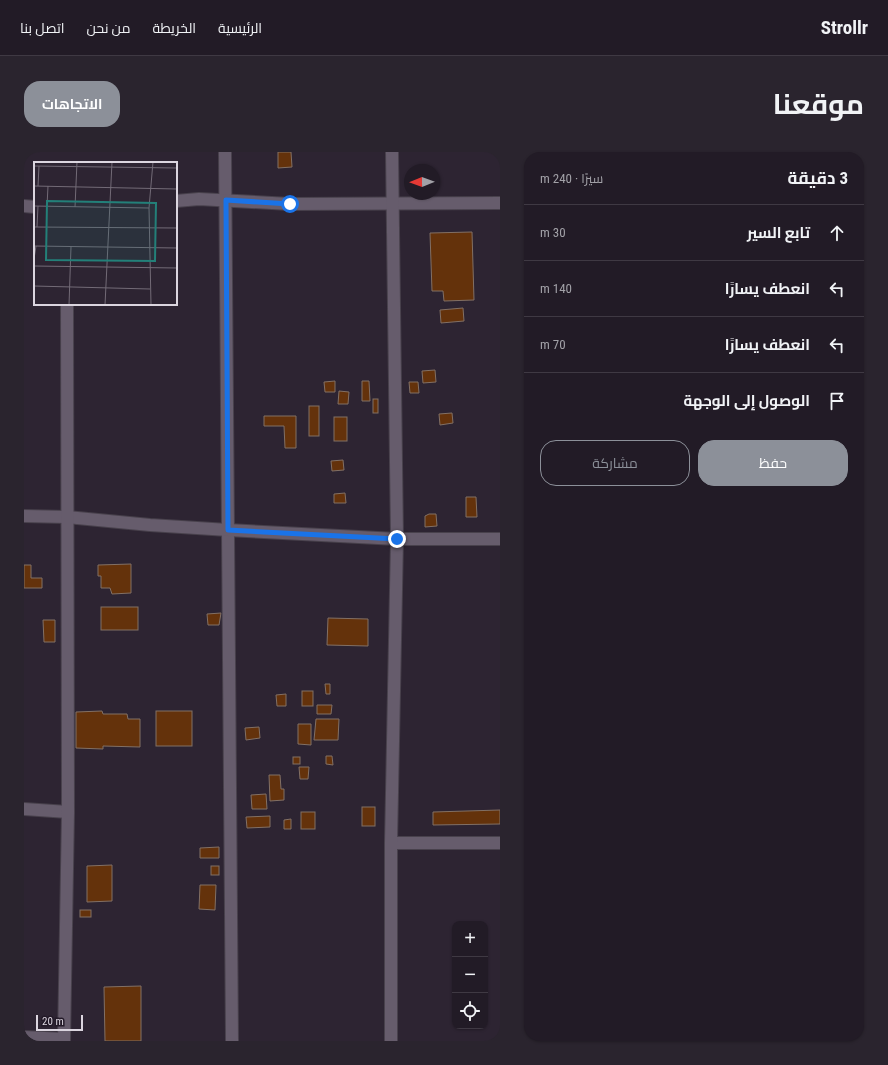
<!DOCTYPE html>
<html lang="ar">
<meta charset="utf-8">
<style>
:root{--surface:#221b26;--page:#2a242e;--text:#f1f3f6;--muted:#a2a1a7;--line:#3f3943;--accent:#8c9099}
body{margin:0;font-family:"Roboto Condensed",Cairo,sans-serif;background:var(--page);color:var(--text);direction:rtl}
.controls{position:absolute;right:12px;bottom:12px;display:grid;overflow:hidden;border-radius:8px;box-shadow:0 1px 3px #0004}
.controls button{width:36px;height:36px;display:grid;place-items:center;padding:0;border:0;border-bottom:1px solid var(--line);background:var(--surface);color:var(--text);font:20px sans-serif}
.compass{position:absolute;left:380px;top:12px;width:36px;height:36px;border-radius:50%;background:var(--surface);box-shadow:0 1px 3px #0004;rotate:269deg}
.scale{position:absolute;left:12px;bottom:10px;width:47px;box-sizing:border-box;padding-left:4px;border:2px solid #dbd5df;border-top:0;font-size:11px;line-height:14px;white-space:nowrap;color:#dbd5df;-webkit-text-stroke:3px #231a28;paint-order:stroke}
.stop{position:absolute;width:12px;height:12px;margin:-9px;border:3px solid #1a73e8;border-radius:50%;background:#fff}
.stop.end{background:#1a73e8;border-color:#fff;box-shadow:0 1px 4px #0008}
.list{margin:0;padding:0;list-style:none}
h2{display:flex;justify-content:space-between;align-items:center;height:52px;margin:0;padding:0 16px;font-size:17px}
h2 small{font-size:13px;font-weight:400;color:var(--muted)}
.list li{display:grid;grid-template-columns:26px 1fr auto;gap:12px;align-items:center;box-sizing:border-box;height:56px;padding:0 16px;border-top:1px solid var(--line)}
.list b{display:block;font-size:15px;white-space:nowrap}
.list em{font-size:13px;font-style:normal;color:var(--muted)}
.actions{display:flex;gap:8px;padding:12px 16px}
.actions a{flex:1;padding:9px 0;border:1px solid var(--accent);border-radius:16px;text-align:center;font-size:14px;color:var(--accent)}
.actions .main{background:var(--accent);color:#fff}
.icon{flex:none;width:22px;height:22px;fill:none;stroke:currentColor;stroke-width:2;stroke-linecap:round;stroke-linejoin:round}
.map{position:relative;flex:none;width:476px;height:889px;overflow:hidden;direction:ltr;border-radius:16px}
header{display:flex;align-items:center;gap:24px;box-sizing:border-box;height:56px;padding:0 20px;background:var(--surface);border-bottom:1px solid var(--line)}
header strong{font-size:19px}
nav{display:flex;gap:22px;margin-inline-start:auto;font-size:14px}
.intro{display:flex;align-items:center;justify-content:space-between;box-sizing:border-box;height:96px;padding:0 24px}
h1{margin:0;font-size:28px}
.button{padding:10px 18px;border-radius:16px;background:var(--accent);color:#fff;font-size:14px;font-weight:700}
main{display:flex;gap:24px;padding:0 24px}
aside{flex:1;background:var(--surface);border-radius:16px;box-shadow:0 1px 3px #0004}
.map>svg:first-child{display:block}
.building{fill:#64320b;stroke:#827065}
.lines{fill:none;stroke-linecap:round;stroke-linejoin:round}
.minor-casing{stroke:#48414c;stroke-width:14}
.minor{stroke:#665c6c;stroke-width:12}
.route{stroke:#1a73e8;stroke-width:5}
.inset-road{fill:none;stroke:#736b77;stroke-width:1}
.view{fill:#238079;fill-opacity:0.15;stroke:#238079;stroke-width:2}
.inset-edge{fill:none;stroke:#dbd5df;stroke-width:2}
</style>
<header>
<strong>Strollr</strong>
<nav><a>الرئيسية</a><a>الخريطة</a><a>من نحن</a><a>اتصل بنا</a></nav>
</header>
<div class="intro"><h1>موقعنا</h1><a class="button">الاتجاهات</a></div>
<main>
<aside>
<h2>3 دقيقة<small>سيرًا · 240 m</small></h2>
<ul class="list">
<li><svg class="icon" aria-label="ahead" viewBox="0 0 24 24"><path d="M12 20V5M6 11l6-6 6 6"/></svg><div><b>تابع السير</b></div><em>30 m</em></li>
<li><svg class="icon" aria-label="left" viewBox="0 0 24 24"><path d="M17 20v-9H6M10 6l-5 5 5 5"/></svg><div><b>انعطف يسارًا</b></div><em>140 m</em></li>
<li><svg class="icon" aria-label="left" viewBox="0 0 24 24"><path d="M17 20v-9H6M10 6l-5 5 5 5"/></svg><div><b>انعطف يسارًا</b></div><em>70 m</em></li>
<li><svg class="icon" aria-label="arrive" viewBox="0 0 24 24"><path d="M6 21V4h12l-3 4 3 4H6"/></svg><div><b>الوصول إلى الوجهة</b></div></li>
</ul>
<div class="actions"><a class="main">حفظ</a><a>مشاركة</a></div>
</aside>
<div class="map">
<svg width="476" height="889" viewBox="0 0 476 889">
<rect width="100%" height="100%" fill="#2d2432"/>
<g class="building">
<polygon points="254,0 267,0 268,15 254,16"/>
<polygon points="448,80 450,148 420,149 419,139 408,139 406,81"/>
<polygon points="439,156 440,169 417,171 416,158"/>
<polygon points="411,218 412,230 399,231 398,219"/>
<polygon points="311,229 311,240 301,240 300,230"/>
<polygon points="338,229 345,229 346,249 338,249"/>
<polygon points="385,230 394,230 395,241 386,241"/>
<polygon points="315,239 325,240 324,252 314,252"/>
<rect x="349" y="247" width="5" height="14"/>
<rect x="285" y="254" width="10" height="30"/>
<polygon points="428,261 429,271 416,273 415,262"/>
<polygon points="240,264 272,264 272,296 261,296 260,274 240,274"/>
<rect x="310" y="265" width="13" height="24"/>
<polygon points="319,308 320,318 308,319 307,309"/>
<polygon points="321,341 322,351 310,351 310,342"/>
<polygon points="442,345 452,345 453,365 442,365"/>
<polygon points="405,362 412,362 413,374 401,375 401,364"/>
<polygon points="107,412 107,441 88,442 86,436 77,436 77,424 74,424 74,413"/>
<polygon points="0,413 7,413 7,426 18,426 18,436 0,436"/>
<rect x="77" y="455" width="37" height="23"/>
<polygon points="197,461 195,473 184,473 183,462"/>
<polygon points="304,466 344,467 344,494 303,493"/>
<polygon points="19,468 31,468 31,490 20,490"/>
<polygon points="301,532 306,532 306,542 302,542"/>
<rect x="278" y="539" width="11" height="15"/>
<polygon points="262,542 262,554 253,554 252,543"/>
<polygon points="293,553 308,553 307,562 293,562"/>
<polygon points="78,559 79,562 103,562 104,567 116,567 116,595 79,594 79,597 52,596 52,560"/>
<rect x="132" y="559" width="36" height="35"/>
<polygon points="292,567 315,567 314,588 290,588"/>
<polygon points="274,572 287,572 287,593 274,592"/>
<polygon points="235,575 236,586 222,588 221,576"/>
<polygon points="302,604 308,604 309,613 302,612"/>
<rect x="269" y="605" width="7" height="7"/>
<polygon points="275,615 285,615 284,627 276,627"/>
<polygon points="245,623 256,623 257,637 260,637 260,648 246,649"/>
<polygon points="242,642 243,657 228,657 227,643"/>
<rect x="338" y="655" width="13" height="19"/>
<polygon points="476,658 476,672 409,673 409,660"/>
<rect x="277" y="660" width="14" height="17"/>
<polygon points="246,664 246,675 223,676 222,665"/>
<polygon points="267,667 267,677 260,677 260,668"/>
<polygon points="195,695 195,706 176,706 176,696"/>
<polygon points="88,713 88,749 63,750 63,714"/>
<rect x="187" y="714" width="8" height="9"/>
<polygon points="176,733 192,733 191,758 175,757"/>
<rect x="56" y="758" width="11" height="7"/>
<polygon points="117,834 117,889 81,889 80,835"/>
</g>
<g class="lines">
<g class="minor-casing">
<g id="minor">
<polyline points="201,0 208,889"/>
<polyline points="152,49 175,47 266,52 476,51"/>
<polyline points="0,54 11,55"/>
<polyline points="0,364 43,365 126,373 204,378 373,387 476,387"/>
<polyline points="0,657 44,660"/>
<polyline points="367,691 476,691"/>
<polyline points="0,885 40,887"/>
<polyline points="40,889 44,660 43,152"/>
<polyline points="367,889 367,691 373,387 368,0"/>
</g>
</g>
<use href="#minor" class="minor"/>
</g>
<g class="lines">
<polyline class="route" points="266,52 202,48 204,378 373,387"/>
</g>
<g transform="translate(10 10)">
<rect width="143" height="143" fill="#2d2432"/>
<path class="inset-road" d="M0,4L143,6M0,24L143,27M4,24L5,4M0,44L115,46M13,44L14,24M41,45L43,0M0,65L143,66M3,65L4,44M0,84L143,86M0,97L2,84M0,104L143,106M0,124L116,127M35,143L37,85M71,143L78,0M117,143L115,46L119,0"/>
<path class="view" d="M13,39L122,41L121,99L12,98Z"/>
<rect width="143" height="143" class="inset-edge"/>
</g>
</svg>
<div class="controls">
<button>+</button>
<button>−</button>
<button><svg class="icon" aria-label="locate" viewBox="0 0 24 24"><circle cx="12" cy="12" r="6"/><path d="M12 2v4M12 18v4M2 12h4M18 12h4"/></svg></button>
</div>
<svg class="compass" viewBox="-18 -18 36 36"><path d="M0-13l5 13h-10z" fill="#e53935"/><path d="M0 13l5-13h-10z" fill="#a2a1a7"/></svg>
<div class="scale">20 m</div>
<div class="stop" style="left:266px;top:52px"></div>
<div class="stop end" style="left:373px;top:387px"></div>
</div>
</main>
